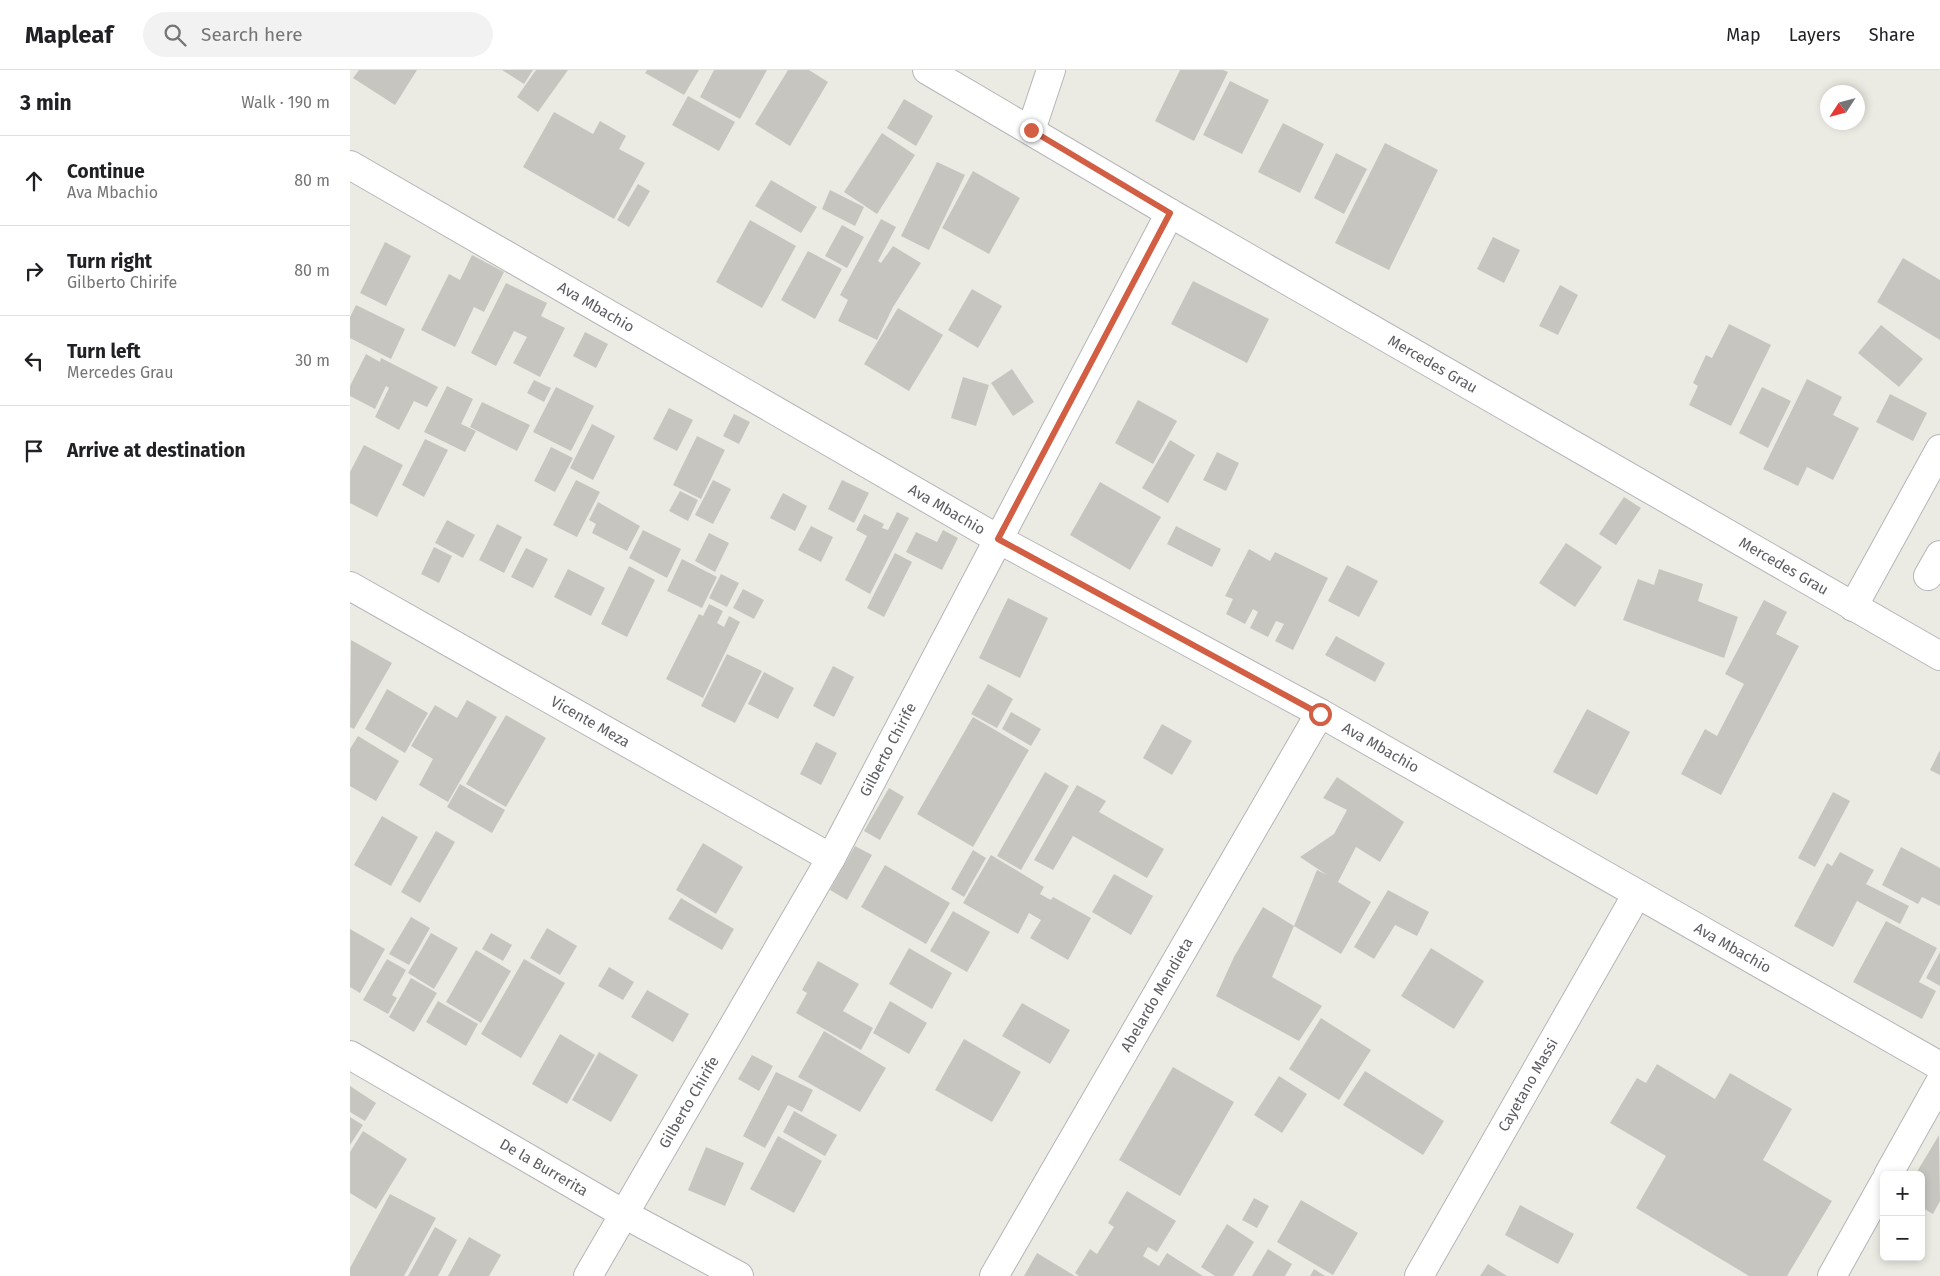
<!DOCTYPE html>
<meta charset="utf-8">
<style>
:root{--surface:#fff;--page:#f2f2f2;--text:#202124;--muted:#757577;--line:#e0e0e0}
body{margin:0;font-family:"Fira Sans",sans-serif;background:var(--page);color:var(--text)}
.controls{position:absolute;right:15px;bottom:15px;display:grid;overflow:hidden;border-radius:8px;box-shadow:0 2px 8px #0003}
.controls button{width:45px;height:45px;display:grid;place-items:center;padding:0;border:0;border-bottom:1px solid var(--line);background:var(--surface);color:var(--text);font:25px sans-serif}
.compass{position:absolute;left:1470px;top:15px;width:45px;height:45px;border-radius:50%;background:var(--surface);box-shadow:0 2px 8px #0003;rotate:234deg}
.stop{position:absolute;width:15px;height:15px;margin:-11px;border:4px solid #d25e43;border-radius:50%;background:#fff}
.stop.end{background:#d25e43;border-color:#fff;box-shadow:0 1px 5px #0008}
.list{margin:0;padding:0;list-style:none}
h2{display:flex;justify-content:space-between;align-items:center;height:65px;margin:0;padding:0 20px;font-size:21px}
h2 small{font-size:16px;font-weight:400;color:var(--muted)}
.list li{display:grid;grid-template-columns:32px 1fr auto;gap:15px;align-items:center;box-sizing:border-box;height:90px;padding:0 20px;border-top:1px solid var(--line)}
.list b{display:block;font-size:19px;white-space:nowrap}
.list p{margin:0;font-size:16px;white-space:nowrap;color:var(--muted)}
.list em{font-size:16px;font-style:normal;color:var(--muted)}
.icon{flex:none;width:28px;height:28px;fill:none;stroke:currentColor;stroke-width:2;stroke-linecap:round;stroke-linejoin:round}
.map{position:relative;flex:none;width:1590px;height:1206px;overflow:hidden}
header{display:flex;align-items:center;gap:30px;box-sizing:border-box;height:70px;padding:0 25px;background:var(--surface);border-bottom:1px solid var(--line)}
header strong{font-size:24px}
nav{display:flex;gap:28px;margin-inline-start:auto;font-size:18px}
.search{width:350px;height:45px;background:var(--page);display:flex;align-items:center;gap:12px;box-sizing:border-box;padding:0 18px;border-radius:28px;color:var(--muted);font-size:19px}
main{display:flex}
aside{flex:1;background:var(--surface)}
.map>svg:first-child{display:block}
.building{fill:#c7c5c0}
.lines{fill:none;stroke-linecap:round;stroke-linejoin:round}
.minor-casing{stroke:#b3b5b9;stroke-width:30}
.minor{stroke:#fff;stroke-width:28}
.route{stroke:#d25e43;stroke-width:6}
.labels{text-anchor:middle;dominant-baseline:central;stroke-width:4;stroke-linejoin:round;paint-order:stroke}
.street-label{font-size:15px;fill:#5b5d62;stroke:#fff}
</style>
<header>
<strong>Mapleaf</strong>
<div class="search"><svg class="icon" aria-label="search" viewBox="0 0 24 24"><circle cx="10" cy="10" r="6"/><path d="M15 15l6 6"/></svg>Search here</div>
<nav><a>Map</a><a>Layers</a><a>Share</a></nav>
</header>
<main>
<aside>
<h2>3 min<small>Walk · 190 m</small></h2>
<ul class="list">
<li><svg class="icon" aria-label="ahead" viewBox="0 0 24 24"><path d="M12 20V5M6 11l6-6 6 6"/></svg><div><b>Continue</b><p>Ava Mbachio</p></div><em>80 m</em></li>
<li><svg class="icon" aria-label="right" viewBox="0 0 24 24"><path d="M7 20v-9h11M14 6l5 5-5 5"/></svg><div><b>Turn right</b><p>Gilberto Chirife</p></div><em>80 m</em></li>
<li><svg class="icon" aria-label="left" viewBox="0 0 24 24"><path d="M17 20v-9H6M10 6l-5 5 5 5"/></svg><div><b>Turn left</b><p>Mercedes Grau</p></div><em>30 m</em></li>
<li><svg class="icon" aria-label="arrive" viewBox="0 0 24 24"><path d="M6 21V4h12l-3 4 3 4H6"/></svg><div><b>Arrive at destination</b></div></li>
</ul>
</aside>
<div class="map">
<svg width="1590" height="1206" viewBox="0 0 1590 1206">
<rect width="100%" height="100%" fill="#ecebe3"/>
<g class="building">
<polygon points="9,0 67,0 45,35 3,8"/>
<polygon points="152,0 183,0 174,14"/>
<polygon points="186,0 218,0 188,42 167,27"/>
<polygon points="297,0 349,0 334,25 295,3"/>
<polygon points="364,0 417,0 390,49 350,27"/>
<polygon points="438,0 459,0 478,12 440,76 405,54"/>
<polygon points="830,0 873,0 878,2 844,71 805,51"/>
<polygon points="880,11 919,30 892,84 853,65"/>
<polygon points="338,26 385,52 369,81 322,55"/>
<polygon points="554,29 583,46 566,76 537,58"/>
<polygon points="204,42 243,64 250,51 276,66 269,79 295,93 264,149 173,97"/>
<polygon points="933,53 974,74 950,123 908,102"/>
<polygon points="532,63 565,85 527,144 494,122"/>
<polygon points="1035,73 1088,100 1039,200 985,173"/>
<polygon points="986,83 1017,99 994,144 964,128"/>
<polygon points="587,92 615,105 579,180 551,166"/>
<polygon points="623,101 670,128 639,184 592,158"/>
<polygon points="421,110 467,137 451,163 405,136"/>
<polygon points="288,114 300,121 279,157 267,150"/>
<polygon points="480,120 514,137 505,156 472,139"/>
<polygon points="531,149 546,157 528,191 531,193 543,176 571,193 543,237 527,270 488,251 498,230 490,225"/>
<polygon points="400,150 446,176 412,238 366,212"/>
<polygon points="492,155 514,167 497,198 475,186"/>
<polygon points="1143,167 1170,180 1154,213 1127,199"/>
<polygon points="35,172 61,186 36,236 10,223"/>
<polygon points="458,181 492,199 465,249 431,230"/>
<polygon points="122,185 154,202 134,242 124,237 105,277 71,260 99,204 110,210"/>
<polygon points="1553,188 1590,210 1590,270 1527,232"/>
<polygon points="843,211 919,249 897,293 821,254"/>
<polygon points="156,213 197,233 191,246 215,258 190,307 163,293 177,267 164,261 146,296 121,283"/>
<polygon points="1210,215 1228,225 1208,265 1189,256"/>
<polygon points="622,219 652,236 628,278 598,260"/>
<polygon points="6,235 55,259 41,289 0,268 0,247"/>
<polygon points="548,238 593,265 559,321 514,294"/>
<polygon points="1379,254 1421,275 1381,356 1339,335 1348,316 1343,313 1356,285 1362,288"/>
<polygon points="1531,255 1573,289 1549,317 1508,283"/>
<polygon points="235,262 258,274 246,298 223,286"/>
<polygon points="16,284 30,292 31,288 88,317 77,337 64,331 49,360 25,347 39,318 36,316 25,339 0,326 0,316"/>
<polygon points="662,299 684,332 663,346 641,313"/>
<polygon points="613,307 639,315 626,356 601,348"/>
<polygon points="1457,309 1492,327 1483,345 1509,358 1483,410 1457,397 1448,416 1413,399"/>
<polygon points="184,310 201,318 194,332 177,323"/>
<polygon points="97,316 123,329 111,354 126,361 115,382 74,362"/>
<polygon points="206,317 244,336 221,381 183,362"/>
<polygon points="1412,317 1441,331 1418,378 1389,363"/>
<polygon points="1540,324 1577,343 1563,371 1526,352"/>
<polygon points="788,330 827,351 803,394 765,373"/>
<polygon points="132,332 180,355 167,381 120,357"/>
<polygon points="319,338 343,350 327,381 303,369"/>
<polygon points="384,344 400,352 389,374 373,366"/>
<polygon points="242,354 265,366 243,410 220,398"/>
<polygon points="347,366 375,380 351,429 323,415"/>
<polygon points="75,369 98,380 74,427 52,415"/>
<polygon points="820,370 845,385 818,433 792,418"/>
<polygon points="14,375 53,395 27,447 0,433 0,402"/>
<polygon points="201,377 223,388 205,422 184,411"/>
<polygon points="867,382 889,393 876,421 853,410"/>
<polygon points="226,410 250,422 227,467 203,455"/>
<polygon points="363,410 381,419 363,454 345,445"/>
<polygon points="492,410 519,423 504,453 478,439"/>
<polygon points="750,412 811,447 780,500 720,465"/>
<polygon points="330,421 348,430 338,451 319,441"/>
<polygon points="433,423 457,436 445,461 420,448"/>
<polygon points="1274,427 1291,438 1266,475 1249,464"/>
<polygon points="248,432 290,456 277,481 242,463 246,454 239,450"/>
<polygon points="547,442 559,448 520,524 495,510 517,466 506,460 514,444 534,454 532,458 538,460"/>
<polygon points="97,450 125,465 113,488 85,473"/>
<polygon points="147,454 172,467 154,503 129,490"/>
<polygon points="461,456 483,467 471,492 448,480"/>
<polygon points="826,456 871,479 862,497 817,474"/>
<polygon points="293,460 331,479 317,508 279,488"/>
<polygon points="593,460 608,468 592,500 556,482 566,462 587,472"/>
<polygon points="359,463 379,473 365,502 345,491"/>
<polygon points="1216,473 1252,497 1225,537 1189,513"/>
<polygon points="84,477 102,486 89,513 71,504"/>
<polygon points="176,478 198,489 183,518 161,507"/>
<polygon points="899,479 920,491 925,482 978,508 943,580 925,571 934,554 926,551 918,567 900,558 908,542 903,539 895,554 876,544 883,529 875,526"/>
<polygon points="545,483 562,492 534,547 517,538"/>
<polygon points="332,489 367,507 352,538 317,521"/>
<polygon points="997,495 1028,511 1009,547 978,531"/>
<polygon points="279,496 305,510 277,567 251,554"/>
<polygon points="218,499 255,518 241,546 204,527"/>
<polygon points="1309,499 1353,514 1348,531 1388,547 1374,588 1273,550 1288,509 1304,515"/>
<polygon points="371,504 389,513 377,537 359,528"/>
<polygon points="393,519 414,530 404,549 383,538"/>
<polygon points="658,528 698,548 670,608 629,588"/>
<polygon points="1414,530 1437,542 1426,564 1449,576 1371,725 1331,704 1355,659 1367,666 1394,614 1375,604"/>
<polygon points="359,534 373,541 367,553 374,557 379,546 390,552 353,628 316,609 349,544 353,546"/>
<polygon points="986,566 1035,593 1025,612 975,585"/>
<polygon points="1,570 42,593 4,659 0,657"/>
<polygon points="377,584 412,601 385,653 351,636"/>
<polygon points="483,596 504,607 484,647 463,636"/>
<polygon points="414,602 444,618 428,649 398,634"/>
<polygon points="638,614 663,629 647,658 621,644"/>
<polygon points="37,619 78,643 55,683 15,659"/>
<polygon points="117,630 147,647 98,732 69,715 83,689 61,676 85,635 107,648"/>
<polygon points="1237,639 1280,662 1247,725 1203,702"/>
<polygon points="661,642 691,659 681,676 652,659"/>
<polygon points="156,645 196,668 156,737 116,714"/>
<polygon points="623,647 679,680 623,777 567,744"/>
<polygon points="812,654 842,671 822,705 793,688"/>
<polygon points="8,666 49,691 26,731 0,716 0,679"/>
<polygon points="466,672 487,683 471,715 450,704"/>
<polygon points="1590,680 1590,705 1580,700"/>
<polygon points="695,702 719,716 671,800 647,786"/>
<polygon points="987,707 1054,752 1030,792 1006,777 988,812 1021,832 991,884 944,856 967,800 977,805 950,787 984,764 997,740 973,728"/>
<polygon points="110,714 155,740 142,763 97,737"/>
<polygon points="727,715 756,731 749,742 814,779 797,808 723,766 703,800 684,790"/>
<polygon points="539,718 554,727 530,770 514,761"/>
<polygon points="1483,722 1500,731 1465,797 1448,788"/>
<polygon points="32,746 68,767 41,816 4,795"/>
<polygon points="86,761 105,772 70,833 51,822"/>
<polygon points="353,773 393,797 366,844 326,820"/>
<polygon points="505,776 522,785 497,830 480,820"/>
<polygon points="1551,777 1590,798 1590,836 1572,827 1568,834 1532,815"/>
<polygon points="623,780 636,788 614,827 601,819"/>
<polygon points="1490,782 1524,800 1516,814 1559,836 1550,854 1507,831 1483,877 1444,856 1477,793 1482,796"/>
<polygon points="641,785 694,817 690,824 701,830 703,827 741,848 718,890 680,868 691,850 679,843 668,864 613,833"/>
<polygon points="535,795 600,833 576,874 511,837"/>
<polygon points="764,804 803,826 781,865 742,842"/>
<polygon points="1038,820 1079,842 1067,866 1045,855 1024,889 1004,877"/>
<polygon points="331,828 384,859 372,880 318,849"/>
<polygon points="913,837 944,856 922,907 972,936 949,971 866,926 884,887"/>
<polygon points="603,841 640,862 617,902 580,881"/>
<polygon points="61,847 80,858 59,895 39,884"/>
<polygon points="1536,851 1587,878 1569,912 1586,921 1572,949 1503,912"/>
<polygon points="197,858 227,876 210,905 180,888"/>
<polygon points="0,859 35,879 10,923 0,917"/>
<polygon points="81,863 108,878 84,919 58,903"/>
<polygon points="141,863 162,875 153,891 132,879"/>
<polygon points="559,878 602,903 582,939 539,914"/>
<polygon points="1081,878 1134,911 1104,959 1051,926"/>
<polygon points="126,880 161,901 131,953 96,932"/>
<polygon points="1590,882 1590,916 1576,908"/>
<polygon points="37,889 56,900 42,925 47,928 38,944 13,930"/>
<polygon points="174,889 215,913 171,988 131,964"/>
<polygon points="468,891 509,914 493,941 523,958 511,980 446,943 457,923 452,920"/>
<polygon points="259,897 284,912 273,930 248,916"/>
<polygon points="61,908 87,923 64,962 39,947"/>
<polygon points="297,920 339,944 323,972 281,947"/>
<polygon points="88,931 128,954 116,976 76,952"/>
<polygon points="540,931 577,953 559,984 523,963"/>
<polygon points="672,933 720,960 700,994 652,966"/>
<polygon points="971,948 1021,980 989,1030 939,999"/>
<polygon points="474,961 536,998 510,1042 448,1007"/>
<polygon points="210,964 245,985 217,1034 182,1014"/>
<polygon points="614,969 671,1002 642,1052 585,1020"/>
<polygon points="249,982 288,1005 261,1052 222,1030"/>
<polygon points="402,985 423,996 409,1021 388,1009"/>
<polygon points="1307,994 1365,1029 1380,1003 1442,1039 1413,1090 1482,1131 1437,1206 1399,1206 1286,1138 1316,1086 1260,1053 1287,1008 1296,1013"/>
<polygon points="823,997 884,1032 830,1126 769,1090"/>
<polygon points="1015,1001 1094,1051 1073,1085 993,1035"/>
<polygon points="426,1002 463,1020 452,1042 438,1035 415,1078 393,1066"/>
<polygon points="929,1006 957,1024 932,1063 904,1045"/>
<polygon points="0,1016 26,1033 15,1051 0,1042"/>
<polygon points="444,1041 487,1065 475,1086 433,1062"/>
<polygon points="0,1047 13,1055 0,1075"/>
<polygon points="13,1061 57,1089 26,1139 0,1123 0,1082"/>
<polygon points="1589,1065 1590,1131 1583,1144 1571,1137 1571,1105 1565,1105"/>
<polygon points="428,1066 472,1091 444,1143 400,1119"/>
<polygon points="356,1077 394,1093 375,1136 338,1120"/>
<polygon points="777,1121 826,1151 807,1182 798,1177 793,1186 809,1196 817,1183 853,1206 729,1206 725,1203 740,1179 747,1184 764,1157 758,1153"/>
<polygon points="40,1124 86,1148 54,1206 0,1206 0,1198"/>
<polygon points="904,1128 919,1136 907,1158 892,1150"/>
<polygon points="951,1130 1008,1163 983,1205 927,1172"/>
<polygon points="1170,1135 1224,1164 1208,1194 1155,1165"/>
<polygon points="877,1154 904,1172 883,1206 865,1206 851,1197"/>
<polygon points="85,1157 107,1170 88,1206 58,1206"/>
<polygon points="119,1167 151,1185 139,1206 98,1206"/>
<polygon points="918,1179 942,1194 935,1206 902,1206"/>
<polygon points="687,1183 725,1206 674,1206"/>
<polygon points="1138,1194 1157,1206 1130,1206"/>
<polygon points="964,1199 975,1206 960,1206"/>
</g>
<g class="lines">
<g class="minor-casing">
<g id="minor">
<path id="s1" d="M577,0L820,143L1590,586"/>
<polyline points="681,60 701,0"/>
<path id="s2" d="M0,95L648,469L970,643L1590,996"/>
<polyline points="1578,506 1590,485"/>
<path id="s3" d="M0,516L481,788"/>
<polyline points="1503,537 1590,379"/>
<path id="s4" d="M0,985L274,1144L389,1206"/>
<polyline points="1538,1105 1590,1012"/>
<path id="s5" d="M238,1206L481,788L820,143"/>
<path id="s6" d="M644,1206L970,643"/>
<path id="s7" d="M1069,1206L1287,824"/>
<polyline points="1482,1206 1534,1113"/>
</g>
</g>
<use href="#minor" class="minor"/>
</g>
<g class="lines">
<polyline class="route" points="681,60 820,143 648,469 970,644"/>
</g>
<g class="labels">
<g class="street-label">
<text stroke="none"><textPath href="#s2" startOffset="284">Ava Mbachio</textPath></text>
<text stroke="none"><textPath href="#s1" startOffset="585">Mercedes Grau</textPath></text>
<text stroke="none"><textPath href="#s2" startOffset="689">Ava Mbachio</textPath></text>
<text stroke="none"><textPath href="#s1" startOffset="990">Mercedes Grau</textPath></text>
<text stroke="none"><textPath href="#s3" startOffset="276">Vicente Meza</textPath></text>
<text stroke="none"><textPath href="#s2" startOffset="1184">Ava Mbachio</textPath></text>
<text stroke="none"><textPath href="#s5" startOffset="606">Gilberto Chirife</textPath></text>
<text stroke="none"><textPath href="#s2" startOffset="1589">Ava Mbachio</textPath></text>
<text stroke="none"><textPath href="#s6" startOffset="325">Abelardo Mendieta</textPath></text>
<text stroke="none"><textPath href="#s7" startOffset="220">Cayetano Massi</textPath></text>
<text stroke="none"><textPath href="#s5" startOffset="201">Gilberto Chirife</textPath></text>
<text stroke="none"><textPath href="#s4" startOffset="224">De la Burrerita</textPath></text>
</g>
</g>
</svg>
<div class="controls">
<button>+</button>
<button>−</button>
</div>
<svg class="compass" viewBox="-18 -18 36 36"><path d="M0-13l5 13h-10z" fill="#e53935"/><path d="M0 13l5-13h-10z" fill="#757577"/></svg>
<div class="stop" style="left:970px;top:644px"></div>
<div class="stop end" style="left:681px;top:60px"></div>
</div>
</main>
